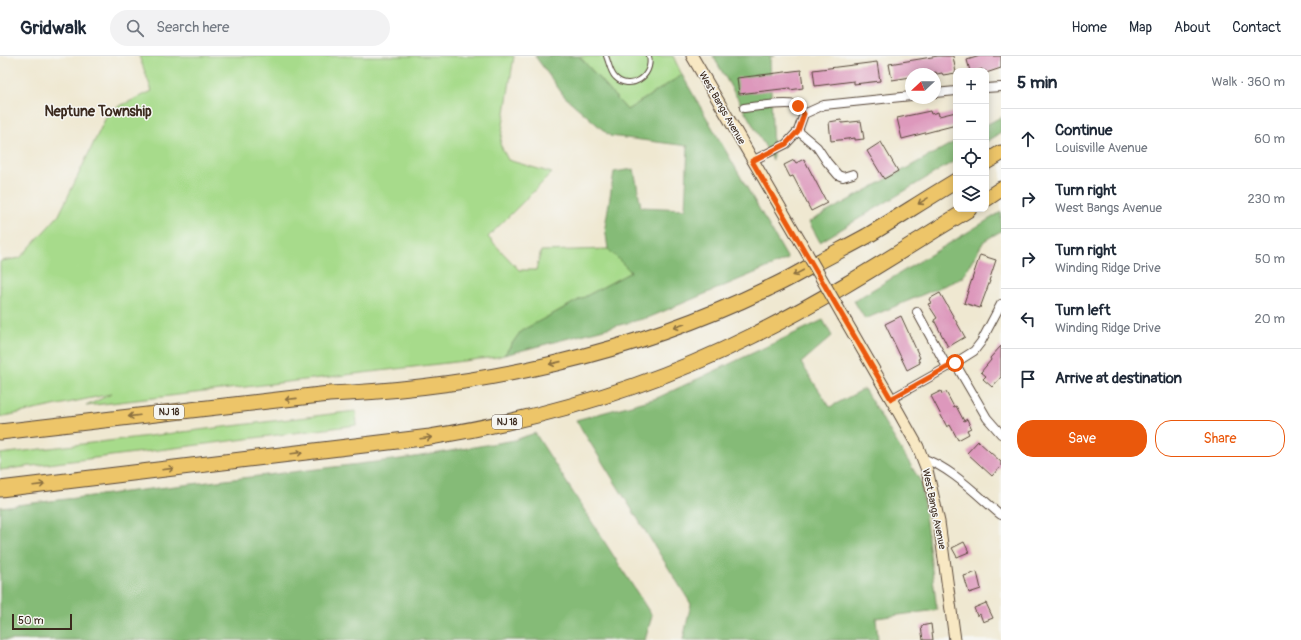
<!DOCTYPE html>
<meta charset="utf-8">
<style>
:root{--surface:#fff;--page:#f2f2f3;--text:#1f2937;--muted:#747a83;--line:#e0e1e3;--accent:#ea580c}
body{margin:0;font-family:Pangolin,sans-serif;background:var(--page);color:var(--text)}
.controls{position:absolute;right:12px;top:12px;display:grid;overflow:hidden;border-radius:8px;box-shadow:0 2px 10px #0003}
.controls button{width:36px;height:36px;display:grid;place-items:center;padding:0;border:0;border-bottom:1px solid var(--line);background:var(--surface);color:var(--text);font:20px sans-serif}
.compass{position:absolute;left:905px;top:12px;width:36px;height:36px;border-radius:50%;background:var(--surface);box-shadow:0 2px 10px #0003;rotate:248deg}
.scale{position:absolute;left:12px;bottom:10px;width:60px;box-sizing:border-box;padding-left:4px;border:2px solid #3b2a1e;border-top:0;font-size:11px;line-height:14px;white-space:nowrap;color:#3b2a1e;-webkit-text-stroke:3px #f6f6f2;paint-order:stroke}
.stop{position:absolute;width:12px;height:12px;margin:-9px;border:3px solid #ea580c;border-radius:50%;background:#fff}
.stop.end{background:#ea580c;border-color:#fff;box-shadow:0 1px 4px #0008}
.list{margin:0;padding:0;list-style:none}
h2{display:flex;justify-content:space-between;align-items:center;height:52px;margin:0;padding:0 16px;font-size:17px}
h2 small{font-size:13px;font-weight:400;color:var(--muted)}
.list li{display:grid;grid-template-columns:26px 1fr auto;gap:12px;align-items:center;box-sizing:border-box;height:60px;padding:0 16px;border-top:1px solid var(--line)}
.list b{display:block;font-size:15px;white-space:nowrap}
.list p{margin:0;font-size:13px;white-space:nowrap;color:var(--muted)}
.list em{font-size:13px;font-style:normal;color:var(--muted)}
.actions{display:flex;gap:8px;padding:12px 16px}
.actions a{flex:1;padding:9px 0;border:1px solid var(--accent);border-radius:16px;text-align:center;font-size:14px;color:var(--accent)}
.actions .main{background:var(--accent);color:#fff}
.icon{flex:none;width:22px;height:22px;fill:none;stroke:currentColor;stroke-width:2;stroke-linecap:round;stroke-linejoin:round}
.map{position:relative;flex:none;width:1001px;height:584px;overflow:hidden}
header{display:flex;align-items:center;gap:24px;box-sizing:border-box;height:56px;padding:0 20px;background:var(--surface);border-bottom:1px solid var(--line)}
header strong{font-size:19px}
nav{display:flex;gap:22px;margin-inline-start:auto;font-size:14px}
.search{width:280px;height:36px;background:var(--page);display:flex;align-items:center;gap:10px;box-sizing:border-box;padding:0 14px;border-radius:22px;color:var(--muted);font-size:15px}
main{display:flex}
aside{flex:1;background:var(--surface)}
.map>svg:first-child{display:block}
.green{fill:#a7db8b;stroke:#718254}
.forest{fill:#85bb77;stroke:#60724a}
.building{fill:#dd98bc}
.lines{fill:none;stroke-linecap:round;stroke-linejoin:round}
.lane-casing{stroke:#564639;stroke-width:6}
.street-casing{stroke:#564639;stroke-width:10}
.secondary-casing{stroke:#564639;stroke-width:13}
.highway-casing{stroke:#564639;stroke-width:17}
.lane{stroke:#fff;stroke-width:4}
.street{stroke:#fff;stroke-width:8}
.secondary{stroke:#f8e8c3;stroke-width:11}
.highway{stroke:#edc569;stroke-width:15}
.secondary-bridge-casing{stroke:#564639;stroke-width:13;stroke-linecap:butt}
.secondary-bridge{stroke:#f8e8c3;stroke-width:11}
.oneway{stroke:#8b7040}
.route{stroke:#ea580c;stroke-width:5}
.labels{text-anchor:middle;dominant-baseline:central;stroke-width:3;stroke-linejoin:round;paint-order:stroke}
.shield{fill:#f6f6f2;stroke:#73675e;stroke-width:1}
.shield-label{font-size:9px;font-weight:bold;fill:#3b2a1e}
.street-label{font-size:10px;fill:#3b2a1e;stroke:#f6f6f2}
.district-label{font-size:14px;font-weight:bold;fill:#3b2a1e;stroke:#f6f6f2}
</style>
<header>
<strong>Gridwalk</strong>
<div class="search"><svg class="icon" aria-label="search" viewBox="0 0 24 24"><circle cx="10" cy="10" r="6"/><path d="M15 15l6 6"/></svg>Search here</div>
<nav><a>Home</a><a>Map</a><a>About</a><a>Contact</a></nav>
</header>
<main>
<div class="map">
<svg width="1001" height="584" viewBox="0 0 1001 584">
<rect width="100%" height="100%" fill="#f6f6f2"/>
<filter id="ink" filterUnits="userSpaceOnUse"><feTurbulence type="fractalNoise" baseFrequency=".025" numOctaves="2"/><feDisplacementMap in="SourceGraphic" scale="8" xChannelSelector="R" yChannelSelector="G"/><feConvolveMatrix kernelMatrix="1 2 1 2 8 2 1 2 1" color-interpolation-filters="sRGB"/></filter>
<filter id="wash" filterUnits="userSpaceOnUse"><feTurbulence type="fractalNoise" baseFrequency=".012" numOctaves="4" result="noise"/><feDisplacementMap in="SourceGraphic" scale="16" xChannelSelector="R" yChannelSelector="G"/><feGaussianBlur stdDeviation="0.9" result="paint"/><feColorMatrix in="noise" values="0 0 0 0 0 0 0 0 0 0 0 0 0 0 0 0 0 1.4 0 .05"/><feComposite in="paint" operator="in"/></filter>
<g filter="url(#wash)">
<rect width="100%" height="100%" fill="#efe8d1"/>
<g class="green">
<polygon points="139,0 514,0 500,88 508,104 552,117 488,181 519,214 536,214 541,195 608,193 631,216 521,275 504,299 497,301 86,350 111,338 0,361 0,206 1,205 20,202 59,159 109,55 152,35"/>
<polygon points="579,0 673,0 682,19 627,54"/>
<polygon points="356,355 357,369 0,414 0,398"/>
</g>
<g class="forest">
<polygon points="535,0 579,0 627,54 682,19 788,203 650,261 504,299 521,275 631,216 608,193 605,171 614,116 634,113 641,151 685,153 688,90 610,80 564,40"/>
<polygon points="713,0 775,0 770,1 773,104"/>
<polygon points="1001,61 1001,77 986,86 986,69"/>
<polygon points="956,85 956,104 820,186 809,166"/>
<polygon points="1001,156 1001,175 984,185 962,222 865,263 854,245"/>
<polygon points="823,264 832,280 801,307 830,351 864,333 921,426 937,554 876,562 878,584 683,584 691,548 576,364 657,342"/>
<polygon points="535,377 652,560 645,584 0,584 0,451 409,402 515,384"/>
</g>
<g id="blocks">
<g class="building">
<polygon points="938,0 953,0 956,17 943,19 942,17 937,18 936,16 927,18 911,18 911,21 892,24 889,8"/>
<polygon points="980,0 1001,0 1001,12 986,17 986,15 983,15 982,13 976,15 970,15 967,4"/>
<polygon points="877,6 880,25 854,28 854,25 815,30 813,14"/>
<polygon points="801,14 803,32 790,34 790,32 739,38 737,22"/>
<polygon points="930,55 931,58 938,56 939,60 956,56 956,69 902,83 897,62"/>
<polygon points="841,64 842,67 861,65 864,83 855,84 855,82 831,85 829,66"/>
<polygon points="881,86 898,115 884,123 867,95"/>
<polygon points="804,103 827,147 811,155 793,120 790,121 784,109 794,104 796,107"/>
<polygon points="980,199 996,204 989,225 990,225 980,252 964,247"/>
<polygon points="940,237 965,281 948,291 934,264 937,262 928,248 931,247 929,243"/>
<polygon points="901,260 920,302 918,303 920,307 907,314 885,268"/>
<polygon points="1001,290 1001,321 992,331 983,323 986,320 981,316 991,304 990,302"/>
<polygon points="941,335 942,338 946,336 954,351 956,350 964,365 967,363 971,372 967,374 969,378 958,384 950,369 947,371 931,340"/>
<polygon points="978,385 1001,406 1001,410 992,420 967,397"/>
<polygon points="964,486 969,496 957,501 952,492"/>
<polygon points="977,516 981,533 969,537 964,520"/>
<polygon points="986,547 993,562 983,566 980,558 977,560 974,552"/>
<polygon points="931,568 933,584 923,584 921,570"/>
</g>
</g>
</g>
<g filter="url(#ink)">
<use href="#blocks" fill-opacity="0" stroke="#564639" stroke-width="1"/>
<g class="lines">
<g class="lane-casing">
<path id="lane" d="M606,0C609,7 610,16 615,21C629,36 654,21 649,0"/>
</g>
<g class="street-casing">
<g id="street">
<polyline points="986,32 1001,31"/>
<polyline points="935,37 956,35"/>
<path d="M744,52C753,51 791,45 798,50C800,52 803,56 804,58"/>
<polyline points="798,75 817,91 827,106 838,119 843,121 853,118"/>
<polyline points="752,105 786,88 798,75 804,58 824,49 911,40"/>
<polyline points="917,256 947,311"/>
<polyline points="955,307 987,362 1001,378"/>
<polyline points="891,343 955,307 974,295 981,286 1001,248"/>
<path d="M922,402C952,412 977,439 1001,459"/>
</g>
</g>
<g class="secondary-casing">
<g id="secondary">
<polyline points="692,0 800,185"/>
<polyline points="844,262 899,357 918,391 927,414 939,466 955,584"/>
</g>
</g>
<g class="highway-casing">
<g id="highway">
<polyline points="986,106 1001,97"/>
<polyline points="986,143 1001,133"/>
<path d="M0,376L329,338C480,332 633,298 769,232C783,226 797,218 811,210C829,200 849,190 867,180C897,162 926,143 956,125"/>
<path d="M0,433L430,381C541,363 651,331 752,280C827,243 898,197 969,153"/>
</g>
</g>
<use href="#lane" class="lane"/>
<use href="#street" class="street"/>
<use href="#secondary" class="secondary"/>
<use href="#highway" class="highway"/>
<g class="secondary-bridge-casing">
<polyline id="secondary-bridge" points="800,185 844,262"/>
</g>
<use href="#secondary-bridge" class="secondary-bridge"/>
</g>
<defs><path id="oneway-shaft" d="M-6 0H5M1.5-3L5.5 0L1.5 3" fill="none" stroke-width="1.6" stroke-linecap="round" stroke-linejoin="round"/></defs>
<g class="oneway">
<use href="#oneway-shaft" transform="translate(923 145) rotate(148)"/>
<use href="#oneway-shaft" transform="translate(798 217) rotate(152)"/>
<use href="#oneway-shaft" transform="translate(679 270) rotate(160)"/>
<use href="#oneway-shaft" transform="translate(555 307) rotate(167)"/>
<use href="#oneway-shaft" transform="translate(291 343) rotate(174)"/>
<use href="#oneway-shaft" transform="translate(134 360) rotate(173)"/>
<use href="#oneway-shaft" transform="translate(426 382) rotate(-7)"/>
<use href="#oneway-shaft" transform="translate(297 397) rotate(-7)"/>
<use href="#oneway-shaft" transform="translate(168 413) rotate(-7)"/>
<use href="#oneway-shaft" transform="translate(39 429) rotate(-7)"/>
</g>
</g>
<g class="lines" filter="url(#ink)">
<polyline class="route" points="798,50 804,58 798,75 786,88 752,105 891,343 955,307"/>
</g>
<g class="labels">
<g class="shield">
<rect x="154" y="349" width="30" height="14" rx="3"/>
<rect x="492" y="359" width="30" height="14" rx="3"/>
</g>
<g class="shield-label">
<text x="169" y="356">NJ 18</text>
<text x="507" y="366">NJ 18</text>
</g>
<g class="street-label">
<text transform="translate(722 52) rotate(60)">West Bangs Avenue</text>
<text transform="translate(934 453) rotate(78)">West Bangs Avenue</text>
</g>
<g class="district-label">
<text x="98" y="55">Neptune Township</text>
</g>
</g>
</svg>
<div class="controls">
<button>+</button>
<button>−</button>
<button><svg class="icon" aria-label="locate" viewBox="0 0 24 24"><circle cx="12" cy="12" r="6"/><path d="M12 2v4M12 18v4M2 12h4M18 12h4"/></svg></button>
<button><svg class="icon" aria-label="layers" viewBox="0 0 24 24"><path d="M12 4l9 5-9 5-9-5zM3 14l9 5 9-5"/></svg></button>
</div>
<svg class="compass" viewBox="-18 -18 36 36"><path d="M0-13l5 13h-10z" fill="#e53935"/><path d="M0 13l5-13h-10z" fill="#747a83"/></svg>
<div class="scale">50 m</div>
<div class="stop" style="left:955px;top:307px"></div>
<div class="stop end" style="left:798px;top:50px"></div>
</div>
<aside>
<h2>5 min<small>Walk · 360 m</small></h2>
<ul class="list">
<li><svg class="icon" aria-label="ahead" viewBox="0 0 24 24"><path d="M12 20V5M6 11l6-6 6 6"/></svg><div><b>Continue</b><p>Louisville Avenue</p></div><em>60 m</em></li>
<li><svg class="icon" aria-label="right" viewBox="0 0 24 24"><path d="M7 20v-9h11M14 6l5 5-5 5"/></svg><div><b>Turn right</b><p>West Bangs Avenue</p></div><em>230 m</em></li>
<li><svg class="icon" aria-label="right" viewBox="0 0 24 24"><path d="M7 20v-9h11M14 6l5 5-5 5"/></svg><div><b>Turn right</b><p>Winding Ridge Drive</p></div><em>50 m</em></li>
<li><svg class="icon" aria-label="left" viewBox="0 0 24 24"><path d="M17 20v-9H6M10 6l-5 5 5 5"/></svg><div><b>Turn left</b><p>Winding Ridge Drive</p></div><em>20 m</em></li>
<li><svg class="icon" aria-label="arrive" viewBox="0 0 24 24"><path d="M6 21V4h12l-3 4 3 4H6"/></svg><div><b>Arrive at destination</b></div></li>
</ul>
<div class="actions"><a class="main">Save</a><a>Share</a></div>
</aside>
</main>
